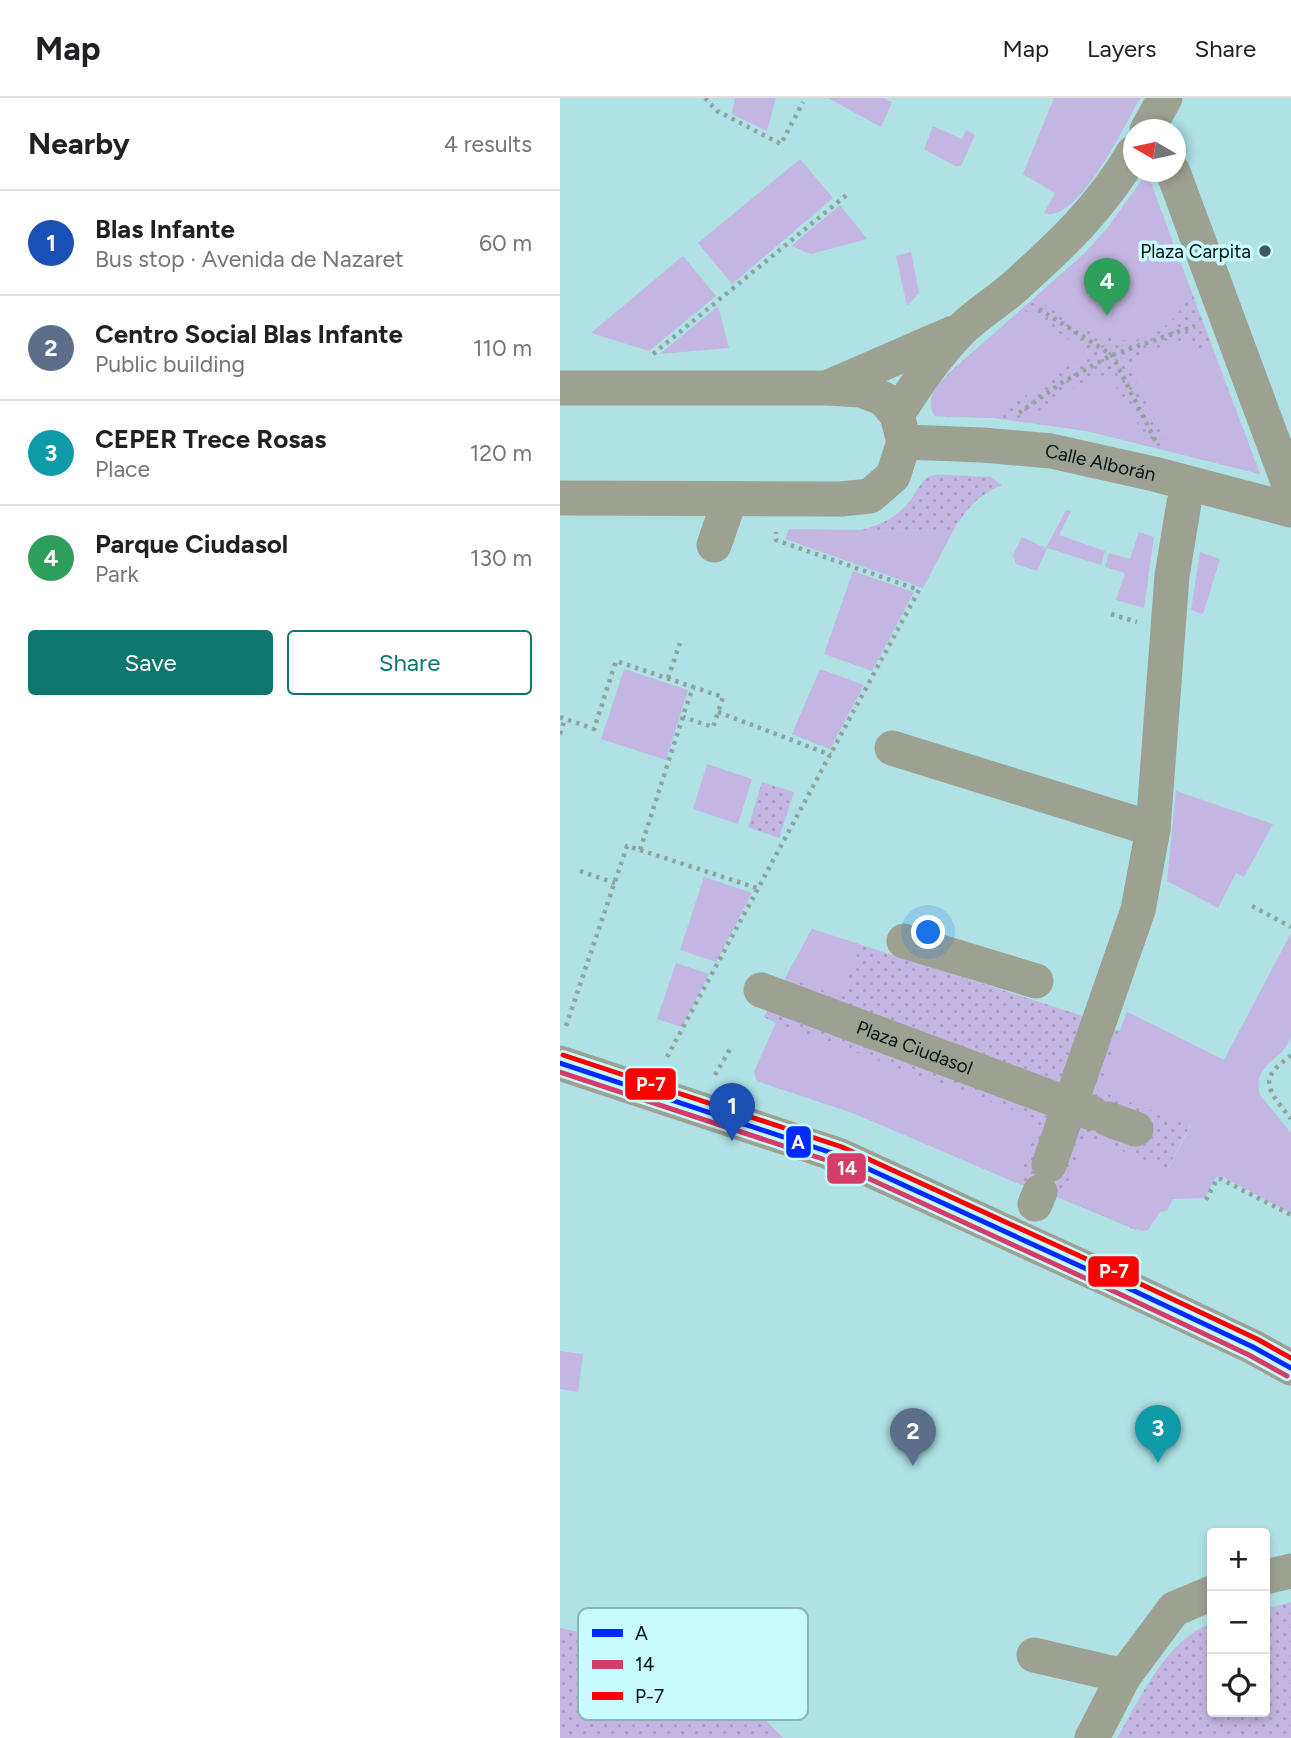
<!DOCTYPE html>
<meta charset="utf-8">
<style>
:root{--surface:#fff;--page:#f2f2f2;--text:#202124;--muted:#757577;--line:#e0e0e0;--accent:#0f766e}
body{margin:0;font-family:Figtree,sans-serif;background:var(--page);color:var(--text)}
.controls{position:absolute;right:21px;bottom:21px;display:grid;overflow:hidden;border-radius:7px;box-shadow:0 4px 10px #0003}
.controls button{width:63px;height:63px;display:grid;place-items:center;padding:0;border:0;border-bottom:2px solid var(--line);background:var(--surface);color:var(--text);font:35px sans-serif}
.compass{position:absolute;left:563px;top:21px;width:63px;height:63px;border-radius:50%;background:var(--surface);box-shadow:0 4px 10px #0003;rotate:279deg}
.you{position:absolute;left:369px;top:835px;width:24px;height:24px;margin:-18px;border:5px solid #fff;border-radius:50%;background:#1a73e8;box-shadow:0 0 0 10px #1a73e833}
.badge{display:grid;place-items:center;width:46px;height:46px;border-radius:50%;background:var(--accent);color:#fff;font-size:23px;font-weight:700}
.pin{position:absolute;translate:-50% -58px;filter:drop-shadow(0 2px 4px #0008)}
.pin::after{content:'';position:absolute;top:37px;width:24px;height:21px;background:inherit;clip-path:polygon(0 0,100% 0,50% 100%)}
.list{margin:0;padding:0;list-style:none}
h2{display:flex;justify-content:space-between;align-items:center;height:91px;margin:0;padding:0 28px;font-size:30px}
h2 small{font-size:23px;font-weight:400;color:var(--muted)}
.list li{display:grid;grid-template-columns:46px 1fr auto;gap:21px;align-items:center;box-sizing:border-box;height:105px;padding:0 28px;border-top:2px solid var(--line)}
.list b{display:block;font-size:26px;white-space:nowrap}
.list p{margin:0;font-size:23px;white-space:nowrap;color:var(--muted)}
.list em{font-size:23px;font-style:normal;color:var(--muted)}
.actions{display:flex;gap:14px;padding:21px 28px}
.actions a{flex:1;padding:16px 0;border:2px solid var(--accent);border-radius:7px;text-align:center;font-size:24px;color:var(--accent)}
.actions .main{background:var(--accent);color:#fff}
.icon{flex:none;width:38px;height:38px;fill:none;stroke:currentColor;stroke-width:2;stroke-linecap:round;stroke-linejoin:round}
.map{position:relative;flex:none;width:731px;height:1640px;overflow:hidden}
header{display:flex;align-items:center;gap:42px;box-sizing:border-box;height:98px;padding:0 35px;background:var(--surface);border-bottom:2px solid var(--line)}
header strong{font-size:33px}
nav{display:flex;gap:38px;margin-inline-start:auto;font-size:24px}
main{display:flex}
aside{flex:1;background:var(--surface)}
.map>svg:first-child{display:block}
.grass{fill:url(#grass-dots)}
.garden{fill:#c4b6e2}
.lines{fill:none;stroke-linecap:round;stroke-linejoin:round}
.path{stroke:#90a49e;stroke-width:4.5;stroke-dasharray:3.5 5;stroke-linecap:butt}
.minor{stroke:#9ca192;stroke-width:35}
.bus-1-casing{stroke:#c7fbff;stroke-width:10}
.bus-2-casing{stroke:#c7fbff;stroke-width:10}
.bus-3-casing{stroke:#c7fbff;stroke-width:10}
.bus-1{stroke:#002aff;stroke-width:5}
.bus-2{stroke:#d53c67;stroke-width:5}
.bus-3{stroke:#f00;stroke-width:5}
.poi-dot{fill:#3d5b5e;stroke:#c7fbff;stroke-width:2.5}
.labels{text-anchor:middle;dominant-baseline:central;stroke-width:7;stroke-linejoin:round;paint-order:stroke}
.poi-label{font-size:19px;fill:#001315;stroke:#c7fbff;text-anchor:end}
.street-label{font-size:19px;fill:#001315;stroke:#c7fbff}
.key{fill:#c7fbff;stroke:#8bb5b9;stroke-width:2}
.key-label{font-size:19px;fill:#001315}
.line-badge{stroke:#c7fbff;stroke-width:2.5}
.badge-label{font-size:19px;text-anchor:middle;font-weight:bold;fill:#fff}
</style>
<header>
<strong>Map</strong>
<nav><a>Map</a><a>Layers</a><a>Share</a></nav>
</header>
<main>
<aside>
<h2>Nearby<small>4 results</small></h2>
<ul class="list">
<li><span class="badge" style="background:#1a4fb4">1</span><div><b>Blas Infante</b><p>Bus stop · Avenida de Nazaret</p></div><em>60 m</em></li>
<li><span class="badge" style="background:#5c6f8a">2</span><div><b>Centro Social Blas Infante</b><p>Public building</p></div><em>110 m</em></li>
<li><span class="badge" style="background:#0f9aa8">3</span><div><b>CEPER Trece Rosas</b><p>Place</p></div><em>120 m</em></li>
<li><span class="badge" style="background:#2e9e5b">4</span><div><b>Parque Ciudasol</b><p>Park</p></div><em>130 m</em></li>
</ul>
<div class="actions"><a class="main">Save</a><a>Share</a></div>
</aside>
<div class="map">
<svg width="731" height="1640" viewBox="0 0 731 1640">
<defs>
<pattern id="grass-dots" width="8" height="8" patternUnits="userSpaceOnUse" patternTransform="scale(1.75)"><rect width="8" height="8" fill="#c4b6e2"/><path d="M2 2h.1M6 6h.1" fill="none" stroke="#a79cc1" stroke-width="1.8" stroke-linecap="round"/></pattern>
</defs>
<rect width="100%" height="100%" fill="#afe1e5"/>
<g class="grass">
<path d="M587,75L700,376L527,333L433,320L375,318C365,300 378,289 389,275L523,157L546,132Z"/>
<path d="M390,377L431,379L442,387C418,397 406,411 393,433L300,432C323,427 341,417 354,397C358,391 362,383 368,379C373,376 383,377 390,377Z"/>
<polygon points="202,684 234,694 219,740 188,729"/>
<polygon points="252,831 517,916 560,933 567,914 664,962 576,1132 502,1101 457,1085 293,1015 197,983 194,974 216,925 204,919"/>
<path d="M731,1504V1640H557C581,1600 605,1542 652,1525V1614H705V1511Z"/>
<polygon points="0,1530 145,1560 223,1640 0,1640"/>
</g>
<g class="garden">
<polygon points="175,0 216,0 207,33 172,16"/>
<polygon points="268,0 323,0 332,4 321,29"/>
<path d="M494,0H580C566,25 517,128 484,115L495,95L463,76Z"/>
<polygon points="373,28 402,41 406,32 415,37 401,68 395,68 364,51"/>
<polygon points="240,61 273,100 172,186 138,145"/>
<path d="M587,75L632,196C626,204 619,214 612,222C569,267 514,227 475,199L523,157L546,132Z"/>
<polygon points="280,107 307,141 251,156 231,148"/>
<polygon points="351,154 359,195 347,208 336,158"/>
<polygon points="123,158 156,198 89,253 31,235"/>
<polygon points="158,208 169,250 100,256"/>
<path d="M462,211L517,247L524,253L523,258L433,320L375,318C367,306 371,296 379,285Z"/>
<path d="M622,246L653,254L700,376L612,354L578,288L571,270C579,253 604,246 622,246Z"/>
<path d="M543,277C560,284 579,330 589,348L527,333L463,323L526,282Z"/>
<polygon points="506,412 511,413 499,437 545,453 541,467 487,450 477,473 456,466 453,457 462,439 486,450"/>
<polygon points="229,431 393,433 363,490 225,441"/>
<polygon points="579,434 594,439 584,510 556,502 565,475 545,469 549,455 570,461"/>
<polygon points="640,454 660,461 643,516 631,512"/>
<polygon points="293,473 354,494 312,573 264,556"/>
<polygon points="64,571 128,592 106,662 41,641"/>
<polygon points="260,571 304,587 270,651 232,636"/>
<polygon points="147,666 192,681 178,726 133,711"/>
<polygon points="616,693 713,726 684,779 676,775 658,810 607,783"/>
<polygon points="144,779 192,795 156,864 120,852"/>
<polygon points="252,831 301,847 281,899 226,879"/>
<path d="M731,835V938C725,963 691,964 700,997L731,1035V1115L661,1078L655,1080L645,1100L613,1101L607,1113L600,1114L588,1132L582,1133L502,1101L524,1038L608,1071L631,1027L539,993L567,914L664,962Z"/>
<polygon points="116,865 149,876 122,929 97,921"/>
<polygon points="216,925 480,1022 457,1085 293,1015 197,983 194,974"/>
<polygon points="0,1253 23,1256 18,1294 0,1291"/>
</g>
<g class="lines">
<g class="path">
<polyline points="145,0 157,13 221,46 243,4"/>
<polyline points="479,211 552,257 596,344"/>
<polyline points="93,256 289,95"/>
<polyline points="459,315 503,284 552,257 635,228"/>
<polyline points="551,516 577,524"/>
<polyline points="108,580 120,545"/>
<polyline points="158,614 271,657"/>
<polyline points="0,619 34,631 56,563 133,589"/>
<polyline points="0,636 5,620"/>
<polyline points="80,752 197,790"/>
<polyline points="20,773 55,785"/>
<polyline points="692,808 731,829"/>
<polyline points="6,928 67,748 80,752 126,609 133,589 163,599 153,629 123,619"/>
<path d="M731,957C725,963 714,970 711,977C703,991 723,1010 731,1021"/>
<polyline points="107,959 359,492 216,442 216,434"/>
<polyline points="155,977 170,951"/>
<polyline points="646,1102 657,1081 661,1081 731,1117"/>
</g>
<g class="minor">
<polyline points="587,32 605,0"/>
<polyline points="613,74 731,392"/>
<polyline points="271,288 393,235"/>
<polyline points="0,290 268,290 301,292 324,301 337,317 344,344 333,378 310,398 281,401 0,400"/>
<path d="M337,317C356,287 376,257 402,231C417,216 436,205 452,191C499,149 541,110 573,55"/>
<path id="s1" d="M344,344L423,347L491,353L594,376L731,412"/>
<polyline points="154,447 170,401"/>
<polyline points="332,650 593,731"/>
<polyline points="344,843 476,883"/>
<path id="s2" d="M201,892L532,1015"/>
<polyline points="0,965 278,1057 568,1190 693,1249 731,1270"/>
<polyline points="548,1021 576,1031"/>
<polyline points="489,1067 578,812 593,731 612,478 624,405"/>
<polyline points="475,1106 480,1094"/>
<polyline points="705,1479 731,1473"/>
<polyline points="474,1557 564,1578"/>
<polyline points="532,1640 564,1578 614,1511 652,1495"/>
</g>
<g class="bus-1-casing">
<polyline id="bus-1" points="0,965 278,1057 568,1190 693,1249 731,1270"/>
</g>
<g class="bus-2-casing">
<polyline id="bus-2" points="0,974 275,1065 564,1198 689,1257 727,1278"/>
</g>
<g class="bus-3-casing">
<polyline id="bus-3" points="3,957 282,1049 572,1182 697,1241 731,1260"/>
</g>
<use href="#bus-1" class="bus-1"/>
<use href="#bus-2" class="bus-2"/>
<use href="#bus-3" class="bus-3"/>
</g>
<circle class="poi-dot" cx="705" cy="153" r="7"/>
<g class="labels">
<g class="poi-label">
<text x="691" y="153">Plaza Carpita</text>
</g>
<g class="street-label">
<text stroke="none"><textPath href="#s1" startOffset="198">Calle Alborán</textPath></text>
<text stroke="none"><textPath href="#s2" startOffset="164">Plaza Ciudasol</textPath></text>
</g>
</g>
<rect x="18" y="1510" width="230" height="112" rx="10" class="key"/>
<rect x="32" y="1531" width="31" height="8" fill="#002aff"/>
<rect x="32" y="1562" width="31" height="9" fill="#d53c67"/>
<rect x="32" y="1594" width="31" height="8" fill="#f00"/>
<g class="key-label">
<text x="75" y="1542">A</text>
<text x="75" y="1573">14</text>
<text x="75" y="1605">P-7</text>
</g>
<g class="line-badge">
<rect x="64" y="969" width="53" height="34" rx="7" fill="#f00"/>
<rect x="225" y="1027" width="27" height="34" rx="7" fill="#002aff"/>
<rect x="266" y="1054" width="41" height="33" rx="7" fill="#d53c67"/>
<rect x="527" y="1157" width="53" height="33" rx="7" fill="#f00"/>
</g>
<g class="badge-label">
<text x="91" y="993">P-7</text>
<text x="238" y="1051">A</text>
<text x="287" y="1077">14</text>
<text x="554" y="1180">P-7</text>
</g>
</svg>
<div class="controls">
<button>+</button>
<button>−</button>
<button><svg class="icon" aria-label="locate" viewBox="0 0 24 24"><circle cx="12" cy="12" r="6"/><path d="M12 2v4M12 18v4M2 12h4M18 12h4"/></svg></button>
</div>
<svg class="compass" viewBox="-18 -18 36 36"><path d="M0-13l5 13h-10z" fill="#e53935"/><path d="M0 13l5-13h-10z" fill="#757577"/></svg>
<div class="you"></div>
<div class="pin badge" style="left:172px;top:1043px;background:#1a4fb4">1</div>
<div class="pin badge" style="left:353px;top:1368px;background:#5c6f8a">2</div>
<div class="pin badge" style="left:598px;top:1365px;background:#0f9aa8">3</div>
<div class="pin badge" style="left:547px;top:218px;background:#2e9e5b">4</div>
</div>
</main>
